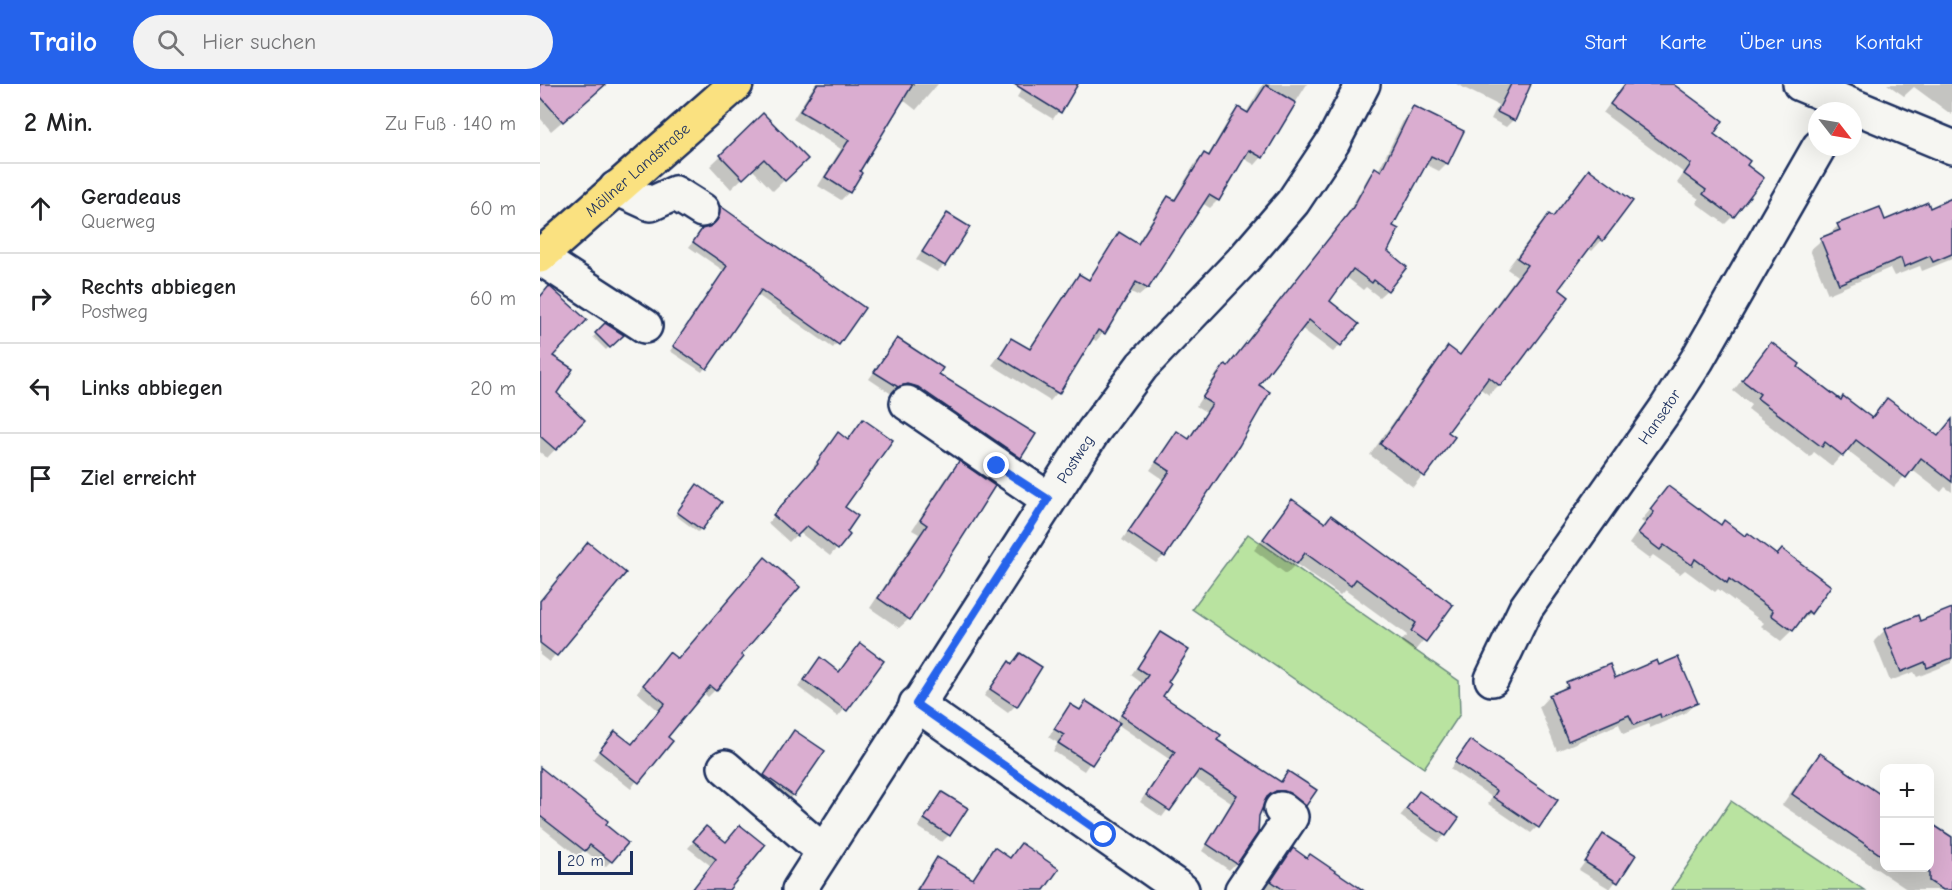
<!DOCTYPE html>
<html lang="de">
<meta charset="utf-8">
<style>
:root{--surface:#fff;--page:#f2f2f2;--text:#202124;--muted:#757577;--line:#e0e0e0;--accent:#2563eb}
body{margin:0;font-family:"Comic Neue",sans-serif;background:var(--page);color:var(--text)}
.controls{position:absolute;right:18px;bottom:18px;display:grid;overflow:hidden;border-radius:12px;box-shadow:0 6px 24px #0002}
.controls button{width:54px;height:54px;display:grid;place-items:center;padding:0;border:0;border-bottom:2px solid var(--line);background:var(--surface);color:var(--text);font:30px sans-serif}
.compass{position:absolute;left:1268px;top:18px;width:54px;height:54px;border-radius:50%;background:var(--surface);box-shadow:0 6px 24px #0002;rotate:121deg}
.scale{position:absolute;left:18px;bottom:15px;width:75px;box-sizing:border-box;padding-left:6px;border:3px solid #1b2f5e;border-top:0;font-size:16px;line-height:21px;white-space:nowrap;color:#1b2f5e;-webkit-text-stroke:4px #f6f6f2;paint-order:stroke}
.stop{position:absolute;width:18px;height:18px;margin:-14px;border:4px solid #2563eb;border-radius:50%;background:#fff}
.stop.end{background:#2563eb;border-color:#fff;box-shadow:0 2px 6px #0008}
.list{margin:0;padding:0;list-style:none}
h2{display:flex;justify-content:space-between;align-items:center;height:78px;margin:0;padding:0 24px;font-size:26px}
h2 small{font-size:20px;font-weight:400;color:var(--muted)}
.list li{display:grid;grid-template-columns:39px 1fr auto;gap:18px;align-items:center;box-sizing:border-box;height:90px;padding:0 24px;border-top:2px solid var(--line)}
.list b{display:block;font-size:22px;white-space:nowrap}
.list p{margin:0;font-size:20px;white-space:nowrap;color:var(--muted)}
.list em{font-size:20px;font-style:normal;color:var(--muted)}
.icon{flex:none;width:33px;height:33px;fill:none;stroke:currentColor;stroke-width:2;stroke-linecap:round;stroke-linejoin:round}
.map{position:relative;flex:none;width:1412px;height:806px;overflow:hidden}
header{display:flex;align-items:center;gap:36px;box-sizing:border-box;height:84px;padding:0 30px;background:var(--accent);color:#fff}
header strong{font-size:28px}
nav{display:flex;gap:33px;margin-inline-start:auto;font-size:21px}
.search{width:420px;height:54px;background:var(--page);display:flex;align-items:center;gap:15px;box-sizing:border-box;padding:0 21px;border-radius:33px;color:var(--muted);font-size:22px}
main{display:flex}
aside{flex:1;background:var(--surface)}
.map>svg:first-child{display:block}
.green{fill:#b9e3a0;stroke:#6a897f;stroke-width:1.5}
.shadow{fill:#0003}
.building{fill:#daadd0;stroke:#1b2f5e;stroke-width:1.5}
.lines{fill:none;stroke-linecap:round;stroke-linejoin:round}
.minor-casing{stroke:#1b2f5e;stroke-width:38}
.major-casing{stroke:#1b2f5e;stroke-width:38}
.minor{stroke:#f6f6f2;stroke-width:33}
.major{stroke:#fae180;stroke-width:33}
.route{stroke:#2563eb;stroke-width:8}
.labels{text-anchor:middle;dominant-baseline:central;stroke-width:6;stroke-linejoin:round;paint-order:stroke}
.street-label{font-size:16px;fill:#1b2f5e;stroke:#f6f6f2}
</style>
<header>
<strong>Trailo</strong>
<div class="search"><svg class="icon" aria-label="search" viewBox="0 0 24 24"><circle cx="10" cy="10" r="6"/><path d="M15 15l6 6"/></svg>Hier suchen</div>
<nav><a>Start</a><a>Karte</a><a>Über uns</a><a>Kontakt</a></nav>
</header>
<main>
<aside>
<h2>2 Min.<small>Zu Fuß · 140 m</small></h2>
<ul class="list">
<li><svg class="icon" aria-label="ahead" viewBox="0 0 24 24"><path d="M12 20V5M6 11l6-6 6 6"/></svg><div><b>Geradeaus</b><p>Querweg</p></div><em>60 m</em></li>
<li><svg class="icon" aria-label="right" viewBox="0 0 24 24"><path d="M7 20v-9h11M14 6l5 5-5 5"/></svg><div><b>Rechts abbiegen</b><p>Postweg</p></div><em>60 m</em></li>
<li><svg class="icon" aria-label="left" viewBox="0 0 24 24"><path d="M17 20v-9H6M10 6l-5 5 5 5"/></svg><div><b>Links abbiegen</b></div><em>20 m</em></li>
<li><svg class="icon" aria-label="arrive" viewBox="0 0 24 24"><path d="M6 21V4h12l-3 4 3 4H6"/></svg><div><b>Ziel erreicht</b></div></li>
</ul>
</aside>
<div class="map">
<svg width="1412" height="806" viewBox="0 0 1412 806">
<rect width="100%" height="100%" fill="#f6f6f2"/>
<filter id="ink" filterUnits="userSpaceOnUse"><feTurbulence type="fractalNoise" baseFrequency=".0167" numOctaves="2"/><feDisplacementMap in="SourceGraphic" scale="12" xChannelSelector="R" yChannelSelector="G"/><feConvolveMatrix kernelMatrix="1 2 1 2 8 2 1 2 1" color-interpolation-filters="sRGB"/></filter>
<g filter="url(#ink)">
<g class="green">
<polygon points="708,450 919,597 920,630 884,684 652,525"/>
<polygon points="1191,717 1324,806 1131,806"/>
</g>
<g class="shadow">
<polygon points="0,0 66,0 11,47 0,34"/>
<polygon points="275,0 398,0 376,26 362,15 318,88 309,108 301,116 278,102 301,65 253,35"/>
<polygon points="485,0 537,0 513,35 477,13"/>
<polygon points="723,0 767,0 722,73 715,81 703,74 678,116 670,124 662,119 607,205 599,212 589,207 563,249 556,257 551,254 517,309 510,317 452,281 471,256 488,266 532,200 539,192 547,197 580,150 596,161 620,122 628,114 633,117 656,78 664,71 667,73 691,32 698,25 706,29"/>
<polygon points="916,0 989,0 973,36 966,43 951,35 958,21"/>
<polygon points="1084,0 1130,0 1172,50 1205,82 1193,132 1185,140 1156,119 1159,115 1137,99 1144,89 1063,29"/>
<polygon points="1347,0 1412,0 1412,31 1374,3 1364,12"/>
<polygon points="874,24 922,48 907,79 899,87 885,80 851,142 846,168 847,206 839,213 826,203 823,206 805,192 788,217 800,261 793,268 761,244 717,301 624,472 616,479 582,456 623,395 610,386 637,349 647,356 666,328 656,322 677,289 685,282 687,283 805,134 828,93 835,85 838,87 866,31"/>
<polygon points="223,31 266,75 233,107 212,85 191,105 170,82"/>
<polygon points="1049,87 1091,117 1062,156 1052,167 1048,164 1017,205 959,301 949,311 939,304 906,348 913,353 873,403 830,371 898,275 908,264 918,272 977,192 967,185 999,142 1009,132 1012,134"/>
<polygon points="180,123 323,225 293,264 216,210 162,288 130,267 184,187 149,163 162,146 174,142 176,127"/>
<polygon points="1412,123 1412,175 1382,187 1380,182 1354,192 1350,184 1288,210 1270,166 1298,142 1345,138"/>
<polygon points="407,131 404,181 397,188 376,176"/>
<polygon points="0,214 15,310 43,336 7,374 0,368"/>
<polygon points="66,241 81,251 66,266 53,253"/>
<polygon points="357,256 397,290 480,373 473,379 360,306 350,309 329,295"/>
<polygon points="1231,260 1256,283 1300,318 1330,335 1348,316 1397,353 1412,341 1412,408 1405,403 1401,408 1371,385 1354,403 1306,366 1292,382 1274,368 1270,373 1208,325 1211,321 1193,307"/>
<polygon points="323,337 303,423 304,448 308,451 290,472 259,448 249,458 228,439 273,387 271,386 291,357 298,350 307,357"/>
<polygon points="419,379 369,535 359,544 330,524 379,450 372,446 410,388"/>
<polygon points="1128,404 1180,443 1289,503 1270,529 1241,557 1221,542 1224,539 1178,505 1175,508 1145,486 1140,490 1113,471 1109,475 1089,460 1104,439 1101,437"/>
<polygon points="154,405 161,445 158,448 135,431"/>
<polygon points="753,417 911,521 874,568 861,558 867,551 805,506 800,511 756,480 746,490 714,466"/>
<polygon points="84,489 9,578 0,571 0,518"/>
<polygon points="1412,526 1412,579 1377,593 1374,588 1350,597 1334,557 1345,546 1379,539"/>
<polygon points="620,550 626,598 621,612 675,656 739,699 748,688 775,706 758,728 737,713 724,716 696,779 689,786 662,767 691,719 652,693 622,733 600,718 629,675 577,640 544,687 513,667 518,659 508,653 531,622 538,627 546,619 576,638 602,599 591,591"/>
<polygon points="320,561 342,577 298,633 258,603 280,575 298,589"/>
<polygon points="199,571 175,606 168,613 163,608 126,653 91,705 53,675 68,656 91,662 119,627 97,608 123,577"/>
<polygon points="480,571 475,622 468,629 444,612 462,586"/>
<polygon points="1119,583 1156,619 1145,629 1110,644 1109,640 1083,650 1079,640 1017,667 999,623 1009,612 1017,609 1027,600 1074,595"/>
<polygon points="254,648 253,711 246,718 218,699"/>
<polygon points="930,658 997,743 991,749 948,720 952,713 910,685"/>
<polygon points="1280,671 1342,713 1344,710 1344,784 1390,784 1390,738 1412,753 1412,806 1368,806 1242,721 1270,681"/>
<polygon points="0,691 63,741 71,777 65,783 44,766 38,772 0,742"/>
<polygon points="402,709 409,751 402,758 378,743"/>
<polygon points="879,709 905,751 898,758 860,732"/>
<polygon points="166,744 187,806 152,806 171,782 148,764"/>
<polygon points="1064,752 1094,772 1070,805 1039,786"/>
<polygon points="481,761 501,806 375,806 397,775 431,796 454,765 469,775"/>
<polygon points="753,766 820,806 725,805"/>
</g>
<g class="building">
<polygon points="0,0 66,0 23,38 0,12"/>
<polygon points="277,0 373,0 320,87 322,89 310,109 285,93 309,56 260,27"/>
<polygon points="474,0 538,0 521,29"/>
<polygon points="971,0 991,0 975,37 957,28"/>
<polygon points="1085,0 1133,0 1183,37 1174,50 1210,77 1207,81 1224,94 1194,133 1163,110 1166,106 1144,90 1151,80 1070,20"/>
<polygon points="726,1 756,19 723,74 709,66 679,117 669,111 608,205 596,198 565,250 558,246 519,310 459,273 471,254 490,265 539,190 549,196 579,148 598,160 628,112 635,116 664,69 669,72 698,23 708,29"/>
<polygon points="873,22 924,47 908,80 891,72 853,142 859,145 848,167 867,183 848,207 834,196 832,199 813,185 790,217 819,240 801,262 769,236 719,301 730,308 699,362 625,473 588,448 630,387 616,378 637,347 649,355 672,320 662,314 685,280 688,282 812,125 835,83 841,87"/>
<polygon points="223,29 268,75 245,97 224,75 203,95 180,71"/>
<polygon points="1049,85 1093,117 1063,157 1058,153 1019,205 1029,213 975,285 960,302 949,293 908,348 915,353 885,393 840,360 908,262 920,271 987,181 977,174 1009,130 1013,133"/>
<polygon points="1412,114 1412,170 1393,178 1390,172 1364,183 1361,174 1299,200 1280,154 1300,146 1297,140 1340,123 1345,136 1388,118 1390,124"/>
<polygon points="179,121 325,224 299,261 221,206 167,285 133,262 187,182 153,158 162,145 171,142 177,136"/>
<polygon points="407,129 430,143 405,182 382,168"/>
<polygon points="9,202 47,236 13,272 33,285 17,309 45,336 16,366 0,352 0,213"/>
<polygon points="65,239 84,251 70,264 55,249"/>
<polygon points="357,254 403,284 399,290 496,350 481,374 378,303 368,300 358,303 334,288"/>
<polygon points="1231,258 1260,280 1258,283 1301,316 1303,312 1332,334 1347,314 1398,352 1412,335 1412,398 1381,374 1366,394 1316,356 1303,372 1285,358 1282,363 1217,314 1220,310 1202,296"/>
<polygon points="323,335 353,356 305,423 318,432 307,448 310,451 298,466 267,442 257,452 233,431 278,380 277,378 298,348 308,356"/>
<polygon points="419,377 455,402 370,536 338,514 387,441 380,436"/>
<polygon points="157,400 182,418 162,446 137,428"/>
<polygon points="1128,402 1181,441 1184,436 1205,452 1208,449 1237,471 1242,465 1291,502 1271,530 1268,527 1253,547 1231,531 1233,527 1189,495 1187,499 1155,475 1152,481 1124,461 1120,466 1098,449 1114,428 1110,425"/>
<polygon points="752,415 785,439 791,431 913,521 886,558 871,547 876,539 816,495 811,502 765,469 757,480 723,455"/>
<polygon points="48,458 86,489 17,572 0,559 0,517"/>
<polygon points="225,473 260,503 201,571 204,573 176,607 170,602 128,653 133,657 99,699 59,667 75,647 92,660 125,619 103,601 129,568 138,575"/>
<polygon points="1412,524 1412,574 1387,584 1385,578 1361,588 1344,545 1378,531 1380,537"/>
<polygon points="620,548 649,566 628,598 631,600 623,612 681,651 677,656 741,698 748,687 777,706 766,722 744,707 736,707 727,713 719,732 718,749 697,780 667,760 697,711 659,686 630,727 606,711 635,668 581,631 608,591 597,584"/>
<polygon points="320,559 344,577 307,627 264,596 280,573 299,588"/>
<polygon points="480,569 502,583 477,623 450,605 469,577 472,580"/>
<polygon points="1138,573 1158,619 1121,634 1120,630 1094,641 1089,631 1028,657 1009,611 1028,603 1026,598 1070,580 1075,594 1117,576 1119,581"/>
<polygon points="546,617 580,639 552,681 518,659 524,651 514,645 530,620 540,626"/>
<polygon points="254,646 285,667 254,712 224,691"/>
<polygon points="930,656 1018,716 999,744 953,713 957,707 915,678"/>
<polygon points="1280,669 1344,713 1344,773 1252,710"/>
<polygon points="0,683 68,737 66,741 88,759 72,778 50,761 45,767 0,732"/>
<polygon points="879,707 919,734 906,752 866,725"/>
<polygon points="402,708 428,724 410,752 384,735"/>
<polygon points="1389,738 1412,753 1412,806 1403,806 1389,797"/>
<polygon points="200,741 225,761 189,806 152,806 176,775 153,757 166,742 186,758"/>
<polygon points="1063,750 1096,771 1078,799 1045,778"/>
<polygon points="481,759 519,785 504,806 377,806 397,773 433,795 454,763 470,774"/>
<polygon points="753,764 767,774 770,770 823,806 744,806 731,797"/>
</g>
<g class="lines">
<g class="minor-casing">
<g id="minor">
<polyline points="1260,0 1412,63"/>
<polyline points="76,104 111,120 135,109 162,126"/>
<polyline points="0,174 105,242"/>
<polyline points="367,319 508,415"/>
<path id="s1" d="M952,595L986,524L1125,326L1157,276L1279,63"/>
<polyline points="376,620 642,806"/>
<polyline points="185,683 283,767"/>
<path id="s2" d="M259,806L553,348L602,282L703,176L753,118L793,58L823,0"/>
<polyline points="702,806 751,733 741,725"/>
</g>
</g>
<g class="major-casing">
<g id="major">
<path id="s3" d="M0,172L196,0"/>
</g>
</g>
<use href="#minor" class="minor"/>
<use href="#major" class="major"/>
</g>
</g>
<g class="lines" filter="url(#ink)">
<polyline class="route" points="457,382 508,415 376,620 564,751"/>
</g>
<g class="labels">
<g class="street-label">
<text stroke="none"><textPath href="#s3" startOffset="130">Möllner Landstraße</textPath></text>
<text stroke="none"><textPath href="#s1" startOffset="312">Hansetor</textPath></text>
<text stroke="none"><textPath href="#s2" startOffset="512">Postweg</textPath></text>
</g>
</g>
</svg>
<div class="controls">
<button>+</button>
<button>−</button>
</div>
<svg class="compass" viewBox="-18 -18 36 36"><path d="M0-13l5 13h-10z" fill="#e53935"/><path d="M0 13l5-13h-10z" fill="#757577"/></svg>
<div class="scale">20 m</div>
<div class="stop" style="left:564px;top:751px"></div>
<div class="stop end" style="left:457px;top:382px"></div>
</div>
</main>
